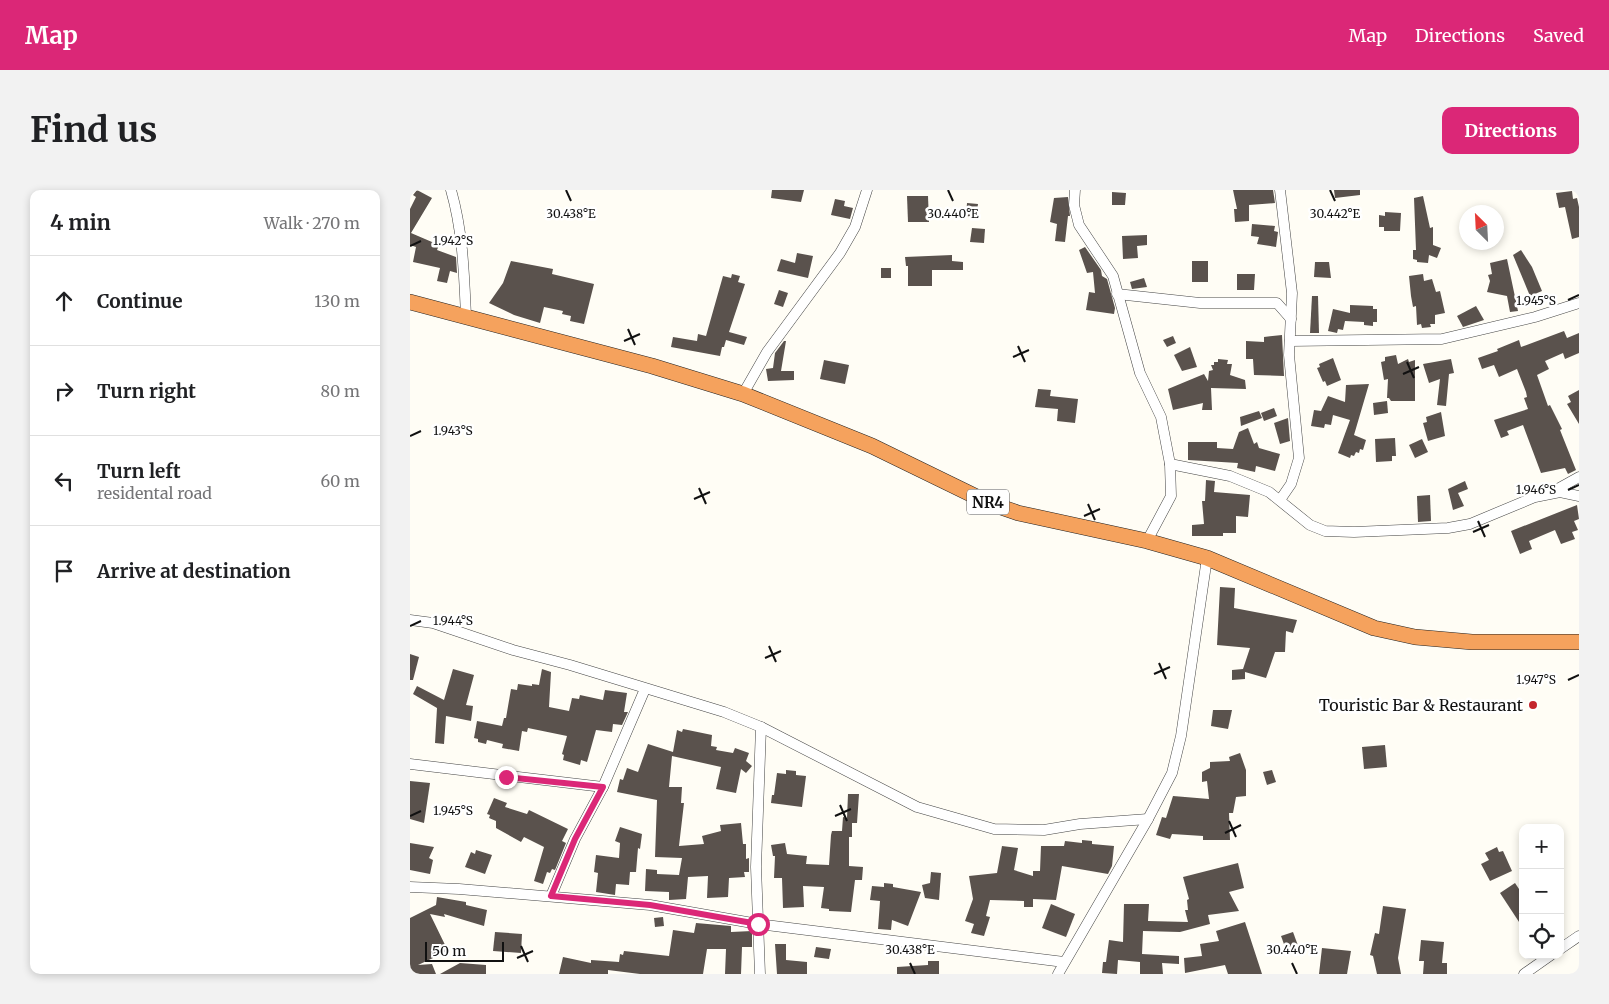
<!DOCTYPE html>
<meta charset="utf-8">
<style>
:root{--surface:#fff;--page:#f2f2f2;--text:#202124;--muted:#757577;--line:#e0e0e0;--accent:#db2777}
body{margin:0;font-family:Merriweather,serif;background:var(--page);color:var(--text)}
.controls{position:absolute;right:15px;bottom:15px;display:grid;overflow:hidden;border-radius:10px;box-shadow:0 2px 8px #0003}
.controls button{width:45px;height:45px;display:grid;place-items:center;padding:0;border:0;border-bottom:1px solid var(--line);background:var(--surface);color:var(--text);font:25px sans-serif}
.compass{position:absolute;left:1049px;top:15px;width:45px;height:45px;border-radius:50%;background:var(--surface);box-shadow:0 2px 8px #0003;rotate:336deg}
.scale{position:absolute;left:15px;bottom:12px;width:79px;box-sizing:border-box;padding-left:5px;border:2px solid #111;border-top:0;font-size:14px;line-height:18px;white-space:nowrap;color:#111;-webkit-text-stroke:4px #fff;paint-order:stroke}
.stop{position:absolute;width:15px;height:15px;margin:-11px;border:4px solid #db2777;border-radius:50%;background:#fff}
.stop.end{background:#db2777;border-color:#fff;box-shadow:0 1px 5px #0008}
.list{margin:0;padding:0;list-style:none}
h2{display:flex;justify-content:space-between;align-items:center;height:65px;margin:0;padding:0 20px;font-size:21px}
h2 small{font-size:16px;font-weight:400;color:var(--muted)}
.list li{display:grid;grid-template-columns:32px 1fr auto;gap:15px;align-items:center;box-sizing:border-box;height:90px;padding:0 20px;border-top:1px solid var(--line)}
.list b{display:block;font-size:19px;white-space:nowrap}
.list p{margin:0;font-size:16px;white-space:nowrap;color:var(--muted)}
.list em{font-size:16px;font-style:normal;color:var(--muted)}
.icon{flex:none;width:28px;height:28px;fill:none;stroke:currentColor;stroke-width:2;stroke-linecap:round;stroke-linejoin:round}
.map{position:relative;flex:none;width:1169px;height:784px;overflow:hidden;border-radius:10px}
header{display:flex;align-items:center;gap:30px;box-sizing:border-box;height:70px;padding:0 25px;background:var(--accent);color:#fff}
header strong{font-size:24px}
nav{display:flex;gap:28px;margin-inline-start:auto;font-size:18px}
.intro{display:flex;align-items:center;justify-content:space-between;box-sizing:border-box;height:120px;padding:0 30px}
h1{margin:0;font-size:35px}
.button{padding:12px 22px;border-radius:10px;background:var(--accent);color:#fff;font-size:18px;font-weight:700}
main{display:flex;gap:30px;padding:0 30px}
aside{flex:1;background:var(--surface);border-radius:10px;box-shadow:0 2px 8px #0003}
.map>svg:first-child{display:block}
.building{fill:#5a524d}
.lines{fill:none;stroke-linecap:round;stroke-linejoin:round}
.minor-casing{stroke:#444;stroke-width:11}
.highway-casing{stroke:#222;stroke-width:16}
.minor{stroke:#fff;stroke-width:10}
.highway{stroke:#f5a25d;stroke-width:15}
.route{stroke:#db2777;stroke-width:6}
.ticks{fill:none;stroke:#111;stroke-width:2}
.poi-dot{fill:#c4262e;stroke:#fff;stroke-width:2}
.labels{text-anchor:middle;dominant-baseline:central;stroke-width:5;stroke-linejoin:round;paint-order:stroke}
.shield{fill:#fff;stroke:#585858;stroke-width:1}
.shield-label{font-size:15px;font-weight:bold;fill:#111}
.poi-label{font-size:16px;fill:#111;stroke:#fff;text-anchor:end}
.ticks-label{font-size:12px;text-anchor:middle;fill:#111;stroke:#fff;stroke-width:5;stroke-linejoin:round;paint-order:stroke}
</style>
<header>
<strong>Map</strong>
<nav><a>Map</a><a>Directions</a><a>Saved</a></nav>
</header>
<div class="intro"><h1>Find us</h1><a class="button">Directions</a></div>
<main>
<aside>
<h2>4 min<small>Walk · 270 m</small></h2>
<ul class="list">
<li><svg class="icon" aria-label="ahead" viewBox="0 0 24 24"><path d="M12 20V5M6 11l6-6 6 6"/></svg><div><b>Continue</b></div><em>130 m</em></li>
<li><svg class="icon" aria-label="right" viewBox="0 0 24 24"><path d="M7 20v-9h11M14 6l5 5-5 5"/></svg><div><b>Turn right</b></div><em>80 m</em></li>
<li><svg class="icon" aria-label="left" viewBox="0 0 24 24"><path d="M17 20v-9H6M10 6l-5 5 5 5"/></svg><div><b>Turn left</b><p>residental road</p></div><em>60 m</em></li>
<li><svg class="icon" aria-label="arrive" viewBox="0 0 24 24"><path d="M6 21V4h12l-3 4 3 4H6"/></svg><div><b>Arrive at destination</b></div></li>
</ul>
</aside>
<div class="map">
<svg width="1169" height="784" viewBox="0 0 1169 784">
<rect width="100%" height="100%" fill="#fffdf5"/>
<g class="building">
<polygon points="7,0 22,8 1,43 29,55 27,60 46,67 47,83 40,81 37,93 27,91 30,78 3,72 6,57 0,55 0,19 6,7 3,5"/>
<polygon points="362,0 394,0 391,12 361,8"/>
<polygon points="823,0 863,0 865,13 839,15 839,31 825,32 824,19 827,19"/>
<polygon points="924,0 950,0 950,5 925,8"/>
<polygon points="1162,1 1163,9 1167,8 1169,17 1169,47 1162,49 1155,17 1149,18 1146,3"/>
<polygon points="702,2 716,3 715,15 702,15"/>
<polygon points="497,6 518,6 519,32 498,32"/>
<polygon points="1013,6 1020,38 1023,37 1023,55 1031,58 1027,68 1019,65 1018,73 1007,72 1007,70 1003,69 1003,60 1006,60 1004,8"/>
<polygon points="658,7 660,26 658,26 655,52 645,51 647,34 640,32 644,8"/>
<polygon points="425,9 435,11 434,16 443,18 440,29 421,25"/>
<polygon points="557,13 568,14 566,27 556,26"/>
<polygon points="975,22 991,23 990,41 974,41 974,37 969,37 969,25 975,26"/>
<polygon points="842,34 865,36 864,41 868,42 866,57 847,54 849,47 841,46"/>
<polygon points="562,38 575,39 574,53 560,52"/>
<polygon points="737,45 737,55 727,56 728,68 713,69 712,46"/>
<polygon points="675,57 691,80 692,86 697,89 705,118 704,124 676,120 679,102 685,103 683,82 677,83 669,60"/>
<polygon points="1111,60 1122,77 1132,101 1120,106 1103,65"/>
<polygon points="387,63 403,66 398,88 367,81 371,69 385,73"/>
<polygon points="542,65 542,71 553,72 553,80 522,80 522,96 498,96 498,76 496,76 495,67"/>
<polygon points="1097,69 1108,121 1100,122 1097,106 1077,102 1080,91 1078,85 1082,84 1080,73"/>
<polygon points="101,71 143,79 142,84 184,94 174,134 160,131 161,126 152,124 153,121 134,117 130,133 104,125 79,113 93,93"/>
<rect x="782" y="71" width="16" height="21"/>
<polygon points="905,72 919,72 921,88 904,87"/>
<rect x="471" y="78" width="10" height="10"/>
<polygon points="322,84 330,86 328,92 335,94 319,142 337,147 334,155 316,150 314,157 312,157 310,166 261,157 263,147 287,151 288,144 296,146 313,86 321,88"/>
<polygon points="827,84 845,84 844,100 827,100"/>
<polygon points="1013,84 1014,91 1022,89 1026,102 1030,101 1035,123 1025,125 1025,134 1020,134 1021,137 1012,138 1011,134 1007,135 1006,116 1003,117 1001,106 999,86"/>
<polygon points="734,88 737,97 722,99 720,92"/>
<polygon points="369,100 378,103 373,117 364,114"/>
<polygon points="902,106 908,106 909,143 900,143"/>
<polygon points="940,115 963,116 963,119 967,119 967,132 963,132 963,136 954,135 954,132 935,131 933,140 928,139 927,143 918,141 923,119 940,123"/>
<polygon points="1066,116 1074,130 1053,137 1047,126"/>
<polygon points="1154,141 1157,148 1169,143 1169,163 1155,169 1153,163 1135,171 1139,179 1127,185 1138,216 1140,215 1152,239 1150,240 1166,280 1158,284 1155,278 1131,283 1113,235 1097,241 1099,245 1091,248 1084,230 1118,219 1114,208 1117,207 1116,202 1107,179 1089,187 1084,175 1072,179 1068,168 1088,161 1087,159 1109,150 1111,157"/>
<polygon points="872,145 874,186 844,185 843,169 836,169 836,151 854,152 854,147"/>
<polygon points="763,146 766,153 757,157 753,150"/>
<polygon points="374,151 376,151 371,181 384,181 384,190 358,191 356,179 363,178 365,163"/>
<polygon points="780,157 787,177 772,181 764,165"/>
<polygon points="986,165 988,174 998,169 999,172 1005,170 1005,211 981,211 979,208 977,208 978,189 974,190 971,172 975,171 975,167"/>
<polygon points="923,168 931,190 917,196 915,191 913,192 907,178 910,177 909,174"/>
<polygon points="808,169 818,170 817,174 822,174 820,185 835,190 836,199 801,198 802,220 792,220 793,213 763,220 758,199 794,184 798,191 799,181 803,180 801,175 804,175 804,172 808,172"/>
<polygon points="1041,169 1044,183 1039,184 1036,216 1027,215 1030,189 1019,193 1013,174"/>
<polygon points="414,170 439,175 435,194 410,189"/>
<polygon points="959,194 944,245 956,250 953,260 950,259 949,263 946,262 944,266 941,265 940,268 928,263 940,230 923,225 921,235 915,234 914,238 901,236 904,220 911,221 918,206 935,212 936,195"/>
<polygon points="628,199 641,200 640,206 668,209 665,233 647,231 648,219 625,217"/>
<polygon points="1169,200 1169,234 1157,214 1161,212 1158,206"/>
<polygon points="977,211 978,223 964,225 963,213"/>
<polygon points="864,218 867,226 854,231 851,223"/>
<polygon points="849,221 852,228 831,236 830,227"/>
<polygon points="1031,222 1035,246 1018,251 1013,233 1017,232 1016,227"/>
<polygon points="878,228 880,251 870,254 864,233"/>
<polygon points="838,238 844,254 847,252 849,258 870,264 865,281 846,276 845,282 827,278 828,273 778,270 778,252 807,252 807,258 823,259 829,242"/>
<polygon points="985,248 986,266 982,266 982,271 966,272 965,249"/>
<polygon points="1012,249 1018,262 1005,268 999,255"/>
<polygon points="796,290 805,291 804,302 840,305 838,327 826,326 826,343 813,343 813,346 782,346 782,335 794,334 792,311 795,311"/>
<polygon points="1055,291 1058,299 1048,303 1054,316 1043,320 1038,299"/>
<polygon points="1020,305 1021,331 1008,332 1007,306"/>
<polygon points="1167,315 1169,329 1164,331 1168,340 1162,342 1165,349 1151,354 1145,340 1119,351 1122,359 1110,364 1101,341"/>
<polygon points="810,397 825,398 824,418 887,430 883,443 876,441 875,462 865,462 856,488 835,482 835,489 822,490 822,480 833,479 840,458 807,455"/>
<polygon points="0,464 9,467 3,490 0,490"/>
<polygon points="43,479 64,485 56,515 63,516 61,531 36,526 34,554 25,553 27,518 3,504 7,496 34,510"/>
<polygon points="132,479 141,482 139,517 159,521 162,508 169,509 170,505 193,510 195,500 217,503 214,522 218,522 212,535 203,534 202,542 186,540 177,572 171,570 170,575 153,570 154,565 152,564 157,546 118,538 117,542 112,541 109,561 92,558 93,554 77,550 76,554 68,552 68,549 64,548 67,531 92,536 94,528 96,528 101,499 107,500 108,494 122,496 122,494 129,495"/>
<polygon points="803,520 822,520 818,539 801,536"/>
<polygon points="273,539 302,545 301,556 307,557 306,560 323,563 325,558 339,563 336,571 342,576 336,583 331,579 326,603 306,599 311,577 262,566 259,597 272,597 271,613 274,613 269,656 294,654 292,646 311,641 310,635 331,633 333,654 336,654 336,669 339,668 339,682 334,682 335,687 319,688 318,707 297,708 298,686 278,687 276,709 259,710 259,702 235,701 236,679 247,680 247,684 269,685 272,668 245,667 247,610 207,602 210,589 213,590 217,578 228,582 238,554 263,562 267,540 272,542"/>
<polygon points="975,555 977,577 954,579 952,557"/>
<polygon points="830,563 836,580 836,606 826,607 823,623 819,623 820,650 793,650 793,646 762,644 760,649 746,645 752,627 756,628 763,606 799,609 797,591 792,592 792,582 800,578 800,572 820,571 819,567"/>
<polygon points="376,580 386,581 386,585 396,586 392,617 361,613 362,605 364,605 367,583 376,584"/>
<polygon points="862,580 866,592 857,595 853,582"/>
<polygon points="0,591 20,593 14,633 0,629"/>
<polygon points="438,604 449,604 447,633 442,633 442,647 439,647 439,676 453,677 452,690 445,690 441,722 419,721 419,719 411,718 414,697 393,696 394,717 373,718 372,688 364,688 365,666 363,666 361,655 375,653 377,664 397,666 396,674 419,675 421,645 422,641 432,641 433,627 437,628"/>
<polygon points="84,608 97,613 95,617 117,624 119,620 158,639 152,651 156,653 145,680 142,679 140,683 137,682 133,694 124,691 134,657 114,647 111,652 86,638 86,631 79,628 80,625 77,624"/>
<polygon points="210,637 232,644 230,659 228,658 226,682 220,682 219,695 206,694 205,705 186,702 188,683 184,682 186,665 209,668 210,653 205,651"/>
<polygon points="672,650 682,651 682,654 704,656 702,676 698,684 652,676 646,710 623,709 623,717 614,717 614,711 580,710 576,726 580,727 574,746 561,743 564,734 555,731 563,709 559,686 587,683 592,656 608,658 604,680 623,686 623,681 630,681 631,656 654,656 655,651 672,653"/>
<polygon points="0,653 24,657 19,668 23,670 20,684 0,680"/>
<polygon points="1087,657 1089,662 1093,661 1102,681 1080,691 1071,674 1079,670 1075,663"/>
<polygon points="66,660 82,665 75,684 55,677 61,662 65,664"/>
<polygon points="828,673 834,698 819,702 829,721 798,725 800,734 770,742 733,741 732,764 769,766 769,774 752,773 753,784 730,784 730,772 708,770 707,784 692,783 693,772 696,772 699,750 713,752 714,714 739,714 738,731 778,732 775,720 778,720 777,710 779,709 773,687"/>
<polygon points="521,682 531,683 529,710 515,708 512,695 520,693"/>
<polygon points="474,693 483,694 483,697 511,702 498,736 482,730 481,740 468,739 470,711 460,710 462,696 474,697"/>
<polygon points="1105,693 1113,705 1113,738 1090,703"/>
<polygon points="27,707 56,712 56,715 77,720 74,736 34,724 35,727 20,724 38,761 8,775 22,774 26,784 0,784 0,728 26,715"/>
<polygon points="641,714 665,724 656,747 632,738"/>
<polygon points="973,716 996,719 988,768 991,784 967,784 963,766 960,765 965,743 969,744"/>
<polygon points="253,727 254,736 245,737 244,728"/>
<polygon points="835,732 852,784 818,784 815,775 775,783 774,768 792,766 790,754 809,751 806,741"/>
<polygon points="286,733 321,736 321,742 342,741 342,757 332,757 331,784 315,784 316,759 297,759 293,784 230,784 198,780 198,784 149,784 153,767 181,773 181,770 209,772 210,764 213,765 214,761 259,766 263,740 284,743"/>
<polygon points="85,742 112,744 111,763 83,761"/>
<polygon points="883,742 890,761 878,765 871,746"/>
<polygon points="1011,750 1034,752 1032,773 1037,773 1037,784 1013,784 1014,771 1009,771"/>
<polygon points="365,754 376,754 376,770 397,772 397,784 367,784"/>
<polygon points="406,757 421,759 419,769 404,767"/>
<polygon points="912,758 941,761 937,784 909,784"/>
<polygon points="518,771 529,771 529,784 487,784 487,777 518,775"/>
<polygon points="50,773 76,775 76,784 30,784"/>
</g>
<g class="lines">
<g class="minor-casing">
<g id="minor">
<path d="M41,0C53,42 54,83 56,126"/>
<polyline points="665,0 664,15 669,35 703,86 730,183 751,227 760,274 761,306 737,351"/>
<polyline points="870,0 882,103 879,165 889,268 881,294 870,310"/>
<polyline points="707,104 790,113 867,113 881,129"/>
<polyline points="880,151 1032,149 1125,127 1169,113"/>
<polyline points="333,204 357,162 430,63 445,37 457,0"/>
<polyline points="760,274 820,286 859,302 900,335 915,341 944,342 1038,338 1060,334 1125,307 1150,302 1169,306"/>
<polyline points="1142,302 1169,287"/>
<polyline points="0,430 23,433 103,460 160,475 314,522 351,537 507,617 584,639 634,640 670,634 738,629"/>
<polyline points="0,574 193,597"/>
<polyline points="0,697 49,699 240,715 348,734 654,772"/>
<polyline points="141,706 165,649 193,597 235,499"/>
<polyline points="1150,759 1169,746"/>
<polyline points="350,784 346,677 351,537"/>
<polyline points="648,784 738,629 762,583 771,546 797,368"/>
<polyline points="1114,784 1141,765"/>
</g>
</g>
<g class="highway-casing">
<polyline id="highway" points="0,112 242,176 333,204 462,256 579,313 608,323 737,351 797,368 964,438 1005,447 1062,452 1169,452"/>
</g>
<use href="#minor" class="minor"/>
<use href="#highway" class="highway"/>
</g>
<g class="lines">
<polyline class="route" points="96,587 193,597 165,649 141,706 240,715 348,734"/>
</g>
<path class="ticks" d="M156,0L161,11M538,0L543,11M920,0L925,11M0,56L11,51M1158,110L1169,105M218,139L225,155M214,151L230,144M608,156L615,172M603,167L619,160M997,172L1004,188M993,184L1009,177M0,246L11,241M289,298L296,314M1158,300L1169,295M284,309L300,302M678,314L685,330M674,326L690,319M1068,331L1075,347M1063,342L1079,335M0,436L11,431M359,456L366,472M355,468L371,461M749,473L756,489M744,484L760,477M1158,490L1169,485M430,615L437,631M0,626L11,621M425,626L441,619M819,631L826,647M815,643L831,635M111,756L118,772M107,768L123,761M500,773L505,784M882,773L887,784"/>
<circle class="poi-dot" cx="1123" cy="515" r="5"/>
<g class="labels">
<rect class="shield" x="557" y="299.5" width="42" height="25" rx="4"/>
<g class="shield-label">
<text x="578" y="312">NR4</text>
</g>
<g class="poi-label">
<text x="1113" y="515">Touristic Bar &amp; Restaurant</text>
</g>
</g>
<g class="ticks-label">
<text x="925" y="28">30.442°E</text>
<text x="161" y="28">30.438°E</text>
<text x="543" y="28">30.440°E</text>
<text x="43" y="55">1.942°S</text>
<text x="1126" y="115">1.945°S</text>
<text x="43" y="245">1.943°S</text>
<text x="1126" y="304">1.946°S</text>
<text x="43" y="435">1.944°S</text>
<text x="1126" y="494">1.947°S</text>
<text x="43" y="625">1.945°S</text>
<text x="500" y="764">30.438°E</text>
<text x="882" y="764">30.440°E</text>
</g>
</svg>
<div class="controls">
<button>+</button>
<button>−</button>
<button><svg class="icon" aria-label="locate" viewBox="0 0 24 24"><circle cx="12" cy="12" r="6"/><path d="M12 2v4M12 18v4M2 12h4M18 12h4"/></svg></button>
</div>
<svg class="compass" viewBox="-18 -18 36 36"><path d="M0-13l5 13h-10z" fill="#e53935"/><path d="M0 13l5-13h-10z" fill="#757577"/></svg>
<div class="scale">50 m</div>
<div class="stop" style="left:348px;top:734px"></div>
<div class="stop end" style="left:96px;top:587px"></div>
</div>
</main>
